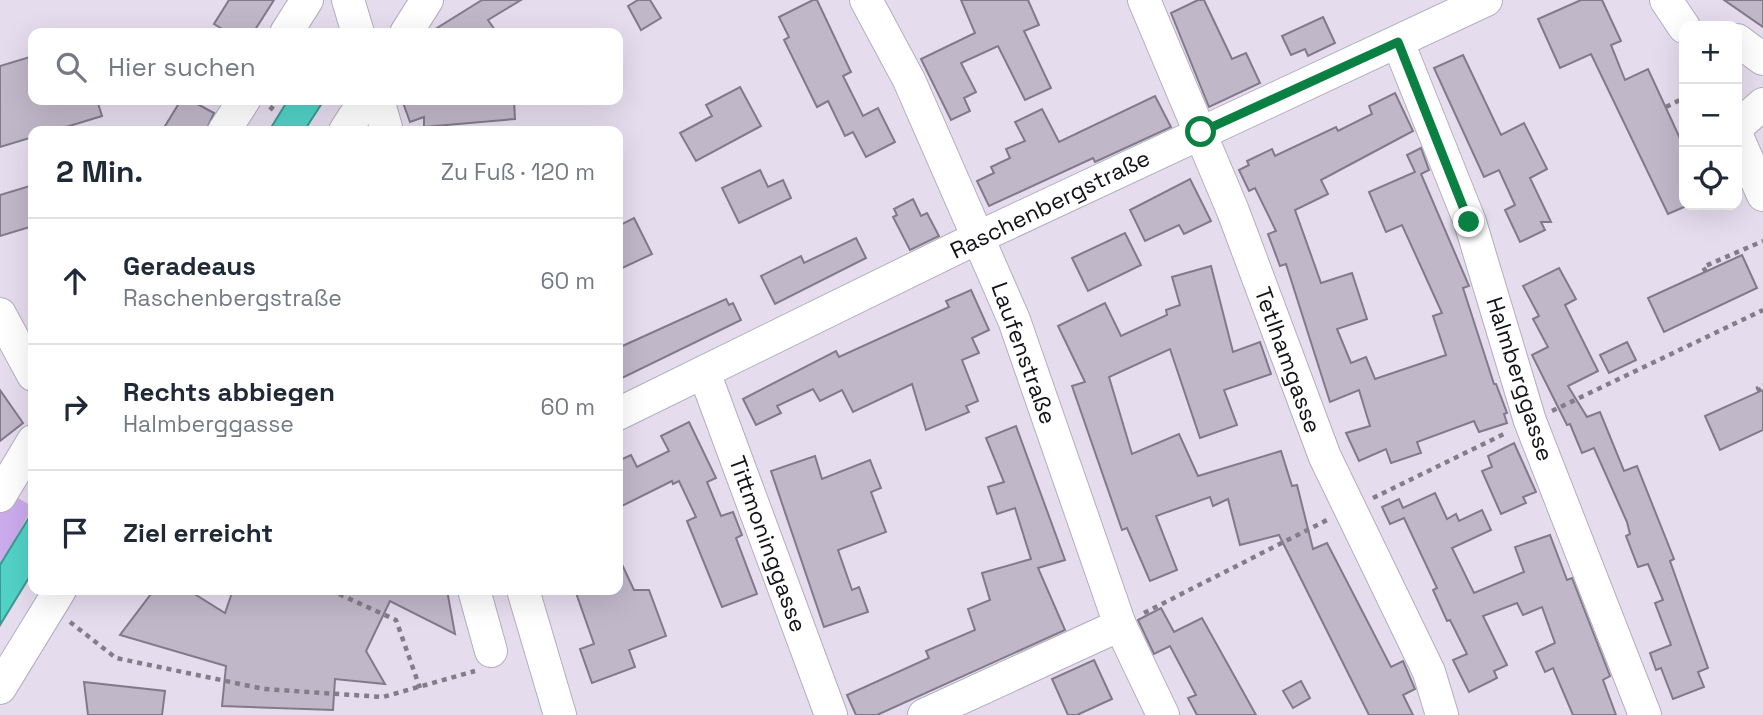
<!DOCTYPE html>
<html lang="de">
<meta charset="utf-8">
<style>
:root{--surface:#fff;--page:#f6f6f7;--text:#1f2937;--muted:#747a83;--line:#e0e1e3}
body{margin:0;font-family:"Space Grotesk",sans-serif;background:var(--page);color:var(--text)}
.controls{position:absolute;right:21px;top:21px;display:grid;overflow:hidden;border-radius:14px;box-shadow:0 7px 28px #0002}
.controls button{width:63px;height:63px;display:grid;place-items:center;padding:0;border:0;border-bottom:2px solid var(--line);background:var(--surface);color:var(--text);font:35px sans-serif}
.stop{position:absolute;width:21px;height:21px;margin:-16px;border:5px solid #0b8043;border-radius:50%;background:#fff}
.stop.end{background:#0b8043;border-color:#fff;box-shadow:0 2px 7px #0008}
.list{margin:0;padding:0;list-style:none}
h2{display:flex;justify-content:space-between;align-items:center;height:91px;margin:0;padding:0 28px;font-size:30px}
h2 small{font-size:23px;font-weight:400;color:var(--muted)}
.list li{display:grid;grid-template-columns:46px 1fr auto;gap:21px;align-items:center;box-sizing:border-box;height:126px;padding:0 28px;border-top:2px solid var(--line)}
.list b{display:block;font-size:26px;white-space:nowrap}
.list p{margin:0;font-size:23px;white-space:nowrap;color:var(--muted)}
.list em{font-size:23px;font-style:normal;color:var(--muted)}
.icon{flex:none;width:38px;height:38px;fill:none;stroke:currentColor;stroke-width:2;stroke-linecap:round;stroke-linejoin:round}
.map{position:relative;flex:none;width:1763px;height:715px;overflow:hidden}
.search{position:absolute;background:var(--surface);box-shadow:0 7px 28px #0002;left:28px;top:28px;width:595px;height:77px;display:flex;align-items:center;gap:18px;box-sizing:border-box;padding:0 24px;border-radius:14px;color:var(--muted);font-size:26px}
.panel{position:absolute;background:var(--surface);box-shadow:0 7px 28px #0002;left:28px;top:126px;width:595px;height:469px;border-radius:14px}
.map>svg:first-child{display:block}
.green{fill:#ccabed}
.water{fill:#52d2c7;stroke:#3f9892;stroke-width:2}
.building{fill:#c0b7c9;stroke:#827a8b;stroke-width:2}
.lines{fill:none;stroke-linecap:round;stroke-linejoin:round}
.minor-casing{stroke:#b5adbf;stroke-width:34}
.path{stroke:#837d89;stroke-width:4.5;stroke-dasharray:5 5;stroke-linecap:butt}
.minor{stroke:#fff;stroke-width:32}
.route{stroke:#0b8043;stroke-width:9}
.labels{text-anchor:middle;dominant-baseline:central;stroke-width:5;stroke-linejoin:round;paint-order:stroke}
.street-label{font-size:23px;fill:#141117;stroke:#fff}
</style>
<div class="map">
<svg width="1763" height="715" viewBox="0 0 1763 715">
<rect width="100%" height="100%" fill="#e5dcee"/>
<polygon class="green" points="0,487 33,507 0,565"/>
<g class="water">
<polygon points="288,100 324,100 304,131 269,131"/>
<polygon points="33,511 33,571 0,625 0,565"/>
</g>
<g class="building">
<polygon points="229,0 274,0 253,33 229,33 214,24"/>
<polygon points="482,0 521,0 488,20 497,33 429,33"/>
<polygon points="638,0 650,0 661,18 641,30 628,6"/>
<polygon points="813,0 817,0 851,72 843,76 863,116 878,108 895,142 866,157 853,132 845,136 828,101 817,107 784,40 789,37 779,17"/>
<polygon points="961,0 1028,0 1039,25 1024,31 1051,88 1025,100 998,46 961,63 976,92 964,98 970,111 951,120 921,59 975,33"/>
<polygon points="1198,0 1204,0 1232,59 1246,53 1260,83 1209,107 1171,13"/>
<polygon points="1581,0 1602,0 1621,41 1611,45 1625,80 1648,69 1684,147 1684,207 1668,214 1591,54 1560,68 1538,19"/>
<polygon points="1724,0 1763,0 1763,27"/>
<polygon points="1323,17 1335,43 1308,56 1305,49 1291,55 1282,36"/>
<polygon points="1463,55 1501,135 1524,123 1547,169 1530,178 1551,222 1541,222 1545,230 1520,242 1505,210 1515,205 1499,170 1484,177 1434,68"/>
<polygon points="33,56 33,100 97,100 102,116 53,131 33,131 33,137 0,147 0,66"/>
<polygon points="740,87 761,126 696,161 680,133 712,116 706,105"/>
<polygon points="1395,93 1413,131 1321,180 1328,194 1295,210 1321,283 1352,273 1367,319 1337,329 1351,363 1366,357 1375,379 1446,355 1433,316 1442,313 1402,225 1386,232 1369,192 1415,172 1407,155 1421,148 1429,170 1421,174 1469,286 1463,288 1494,384 1496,384 1507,413 1504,414 1507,423 1479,432 1474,421 1417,442 1421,453 1391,463 1386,449 1359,461 1346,433 1370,426 1359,390 1330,402 1286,264 1280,266 1268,234 1276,231 1255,188 1249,191 1239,170 1249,165 1247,161 1272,149 1275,156 1336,127 1338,131 1372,114 1369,106"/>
<polygon points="1155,96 1171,127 1095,162 1093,158 989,206 977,181 994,173 991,167 1010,158 1006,149 1025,141 1015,122 1042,109 1059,142"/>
<polygon points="181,100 190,100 214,113 206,131 162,131"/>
<polygon points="402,100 514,100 515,119 424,127 424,117 410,122"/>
<polygon points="760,170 768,187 783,180 791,198 739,223 722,188"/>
<polygon points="1190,179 1211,221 1184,234 1179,225 1145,241 1130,210"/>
<polygon points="33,185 33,226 0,236 0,195"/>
<polygon points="913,199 921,216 927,213 939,236 910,250 893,217 897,215 894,209"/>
<polygon points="634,218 652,254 618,270 618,226"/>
<polygon points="1125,233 1141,265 1088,291 1072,258"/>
<polygon points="856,238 866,258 775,304 761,276 801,256 804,263"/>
<polygon points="1742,255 1757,288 1664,332 1648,298"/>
<polygon points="1211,266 1233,352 1260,342 1271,374 1224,390 1237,425 1200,438 1170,349 1109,377 1132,454 1179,434 1198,476 1281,451 1292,486 1297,485 1313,549 1327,543 1391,667 1403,661 1415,689 1403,695 1413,715 1369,715 1279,535 1240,545 1228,499 1213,506 1210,497 1156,516 1177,570 1150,581 1127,528 1122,530 1072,386 1085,382 1058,326 1105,303 1121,336 1167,315 1166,310 1180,305 1172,277"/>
<polygon points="1559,268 1576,299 1565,305 1598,371 1568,386 1587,417 1600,412 1624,471 1637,466 1674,559 1670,561 1708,668 1698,672 1704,687 1673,699 1661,668 1656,670 1650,653 1671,645 1655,603 1663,600 1648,564 1638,567 1626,536 1630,534 1627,522 1594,448 1582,453 1570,424 1567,425 1532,355 1548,347 1533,319 1539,316 1523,286"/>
<polygon points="971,290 989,330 972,338 979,353 962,360 978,401 966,406 969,412 926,430 912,384 853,412 842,390 820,401 813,389 777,406 781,413 756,425 743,399 836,351 839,357 949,307 946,301"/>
<polygon points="726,299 729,305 733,303 741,320 618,380 618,348"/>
<polygon points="1627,342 1636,360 1609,373 1600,355"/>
<polygon points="0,390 23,423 0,441"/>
<polygon points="1763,390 1763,430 1720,450 1705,416"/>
<polygon points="689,422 716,478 707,482 721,516 733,512 742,535 736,538 757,594 722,607 687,521 696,517 679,481 673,484 672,481 618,508 618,461 631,455 637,467 669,451 661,436"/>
<polygon points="1016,426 1065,560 1038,568 1065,630 877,715 856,715 847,695 929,658 926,651 975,630 968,609 990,600 982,573 1031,559 1015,508 997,514 988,487 1004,482 986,438"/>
<polygon points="1514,443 1536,492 1523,497 1526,503 1501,514 1482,471 1492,467 1488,456"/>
<polygon points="815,456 822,479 870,460 881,488 871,492 886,532 838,550 852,590 859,587 868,612 824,627 771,471"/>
<polygon points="1435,493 1447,519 1456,514 1459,521 1482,510 1491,530 1452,548 1474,593 1524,572 1515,547 1550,535 1567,580 1572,578 1610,676 1603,680 1616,715 1573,715 1553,668 1545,672 1536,652 1555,643 1542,607 1523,615 1517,603 1483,616 1507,665 1494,671 1497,678 1469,692 1453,660 1467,654 1450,620 1447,621 1433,590 1437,588 1404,518 1390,524 1382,507 1399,499 1403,508"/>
<polygon points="618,556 634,590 649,590 666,636 629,650 635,667 592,683 580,649 594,644 575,590 618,590"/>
<polygon points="154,590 188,590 225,613 233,590 447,590 455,634 390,601 366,651 385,684 335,679 333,710 222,706 226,666 120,635"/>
<polygon points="1161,608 1174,632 1202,618 1256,715 1197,715 1188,698 1196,695 1170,646 1154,654 1138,620"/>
<polygon points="1094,660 1112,699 1077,715 1068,715 1052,679"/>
<polygon points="1301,681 1310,698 1293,708 1283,691"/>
<polygon points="84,682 165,691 162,715 88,715"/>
</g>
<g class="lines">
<g class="minor-casing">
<g id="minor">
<polyline points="348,0 358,33"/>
<polyline points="866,0 909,80 1014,320 1120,625 1163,715"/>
<polyline points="1144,0 1233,211 1325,457 1429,672 1442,715"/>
<polyline points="1666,0 1684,27"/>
<polyline points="286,33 307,0"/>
<polyline points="406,33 427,0"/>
<polyline points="1737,40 1763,59"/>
<polyline points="1398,42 1470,222 1530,421 1645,715"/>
<polyline points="378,100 387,131"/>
<polyline points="1737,127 1763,104"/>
<polyline points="224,131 244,100"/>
<polyline points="345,131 365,100"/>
<polyline points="1737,136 1763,195"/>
<polyline points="0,314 33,375"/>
<polyline points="704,372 831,715"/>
<polyline points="618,414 979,237 1486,0"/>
<polyline points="0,496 33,441"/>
<polyline points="474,590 491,651"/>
<polyline points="523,590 560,715"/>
<polyline points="0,688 60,590"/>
<polyline points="924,715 1120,625"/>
</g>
</g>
<g class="path">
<polyline points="1666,107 1684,98"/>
<polyline points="270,110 278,100"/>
<polyline points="1706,272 1703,267 1763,241"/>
<polyline points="1760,392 1758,388 1763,385"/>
<polyline points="1552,411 1763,310"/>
<polyline points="1373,498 1506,433"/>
<polyline points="330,590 396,620 420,688"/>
<polyline points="1144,613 1327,520"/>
<polyline points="70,622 116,658 264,689 383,697 475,671"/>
</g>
<use href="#minor" class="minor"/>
</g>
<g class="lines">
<polyline class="route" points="1201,132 1398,42 1469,222"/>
</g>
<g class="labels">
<g class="street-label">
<text transform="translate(1050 204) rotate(-26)">Raschenbergstraße</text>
<text transform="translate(1024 353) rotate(70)">Laufenstraße</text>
<text transform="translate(1288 360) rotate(70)">Tetlhamgasse</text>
<text transform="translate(1520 379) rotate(72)">Halmberggasse</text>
<text transform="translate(768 544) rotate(70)">Tittmoninggasse</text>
</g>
</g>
</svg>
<div class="controls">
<button>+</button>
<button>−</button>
<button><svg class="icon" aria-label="locate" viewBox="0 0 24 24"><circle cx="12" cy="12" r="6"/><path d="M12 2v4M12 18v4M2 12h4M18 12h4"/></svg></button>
</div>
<div class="stop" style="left:1201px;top:132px"></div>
<div class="stop end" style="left:1469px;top:222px"></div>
<div class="search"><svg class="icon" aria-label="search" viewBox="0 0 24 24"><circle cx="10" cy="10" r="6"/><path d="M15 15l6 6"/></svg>Hier suchen</div>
<section class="panel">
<h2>2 Min.<small>Zu Fuß · 120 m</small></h2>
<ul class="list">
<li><svg class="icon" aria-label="ahead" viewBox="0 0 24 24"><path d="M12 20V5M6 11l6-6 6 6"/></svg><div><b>Geradeaus</b><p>Raschenbergstraße</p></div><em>60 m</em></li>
<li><svg class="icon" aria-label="right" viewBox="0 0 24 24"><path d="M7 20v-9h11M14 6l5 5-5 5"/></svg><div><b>Rechts abbiegen</b><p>Halmberggasse</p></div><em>60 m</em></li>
<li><svg class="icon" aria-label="arrive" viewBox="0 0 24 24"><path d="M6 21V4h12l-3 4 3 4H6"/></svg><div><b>Ziel erreicht</b></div></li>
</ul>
</section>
</div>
